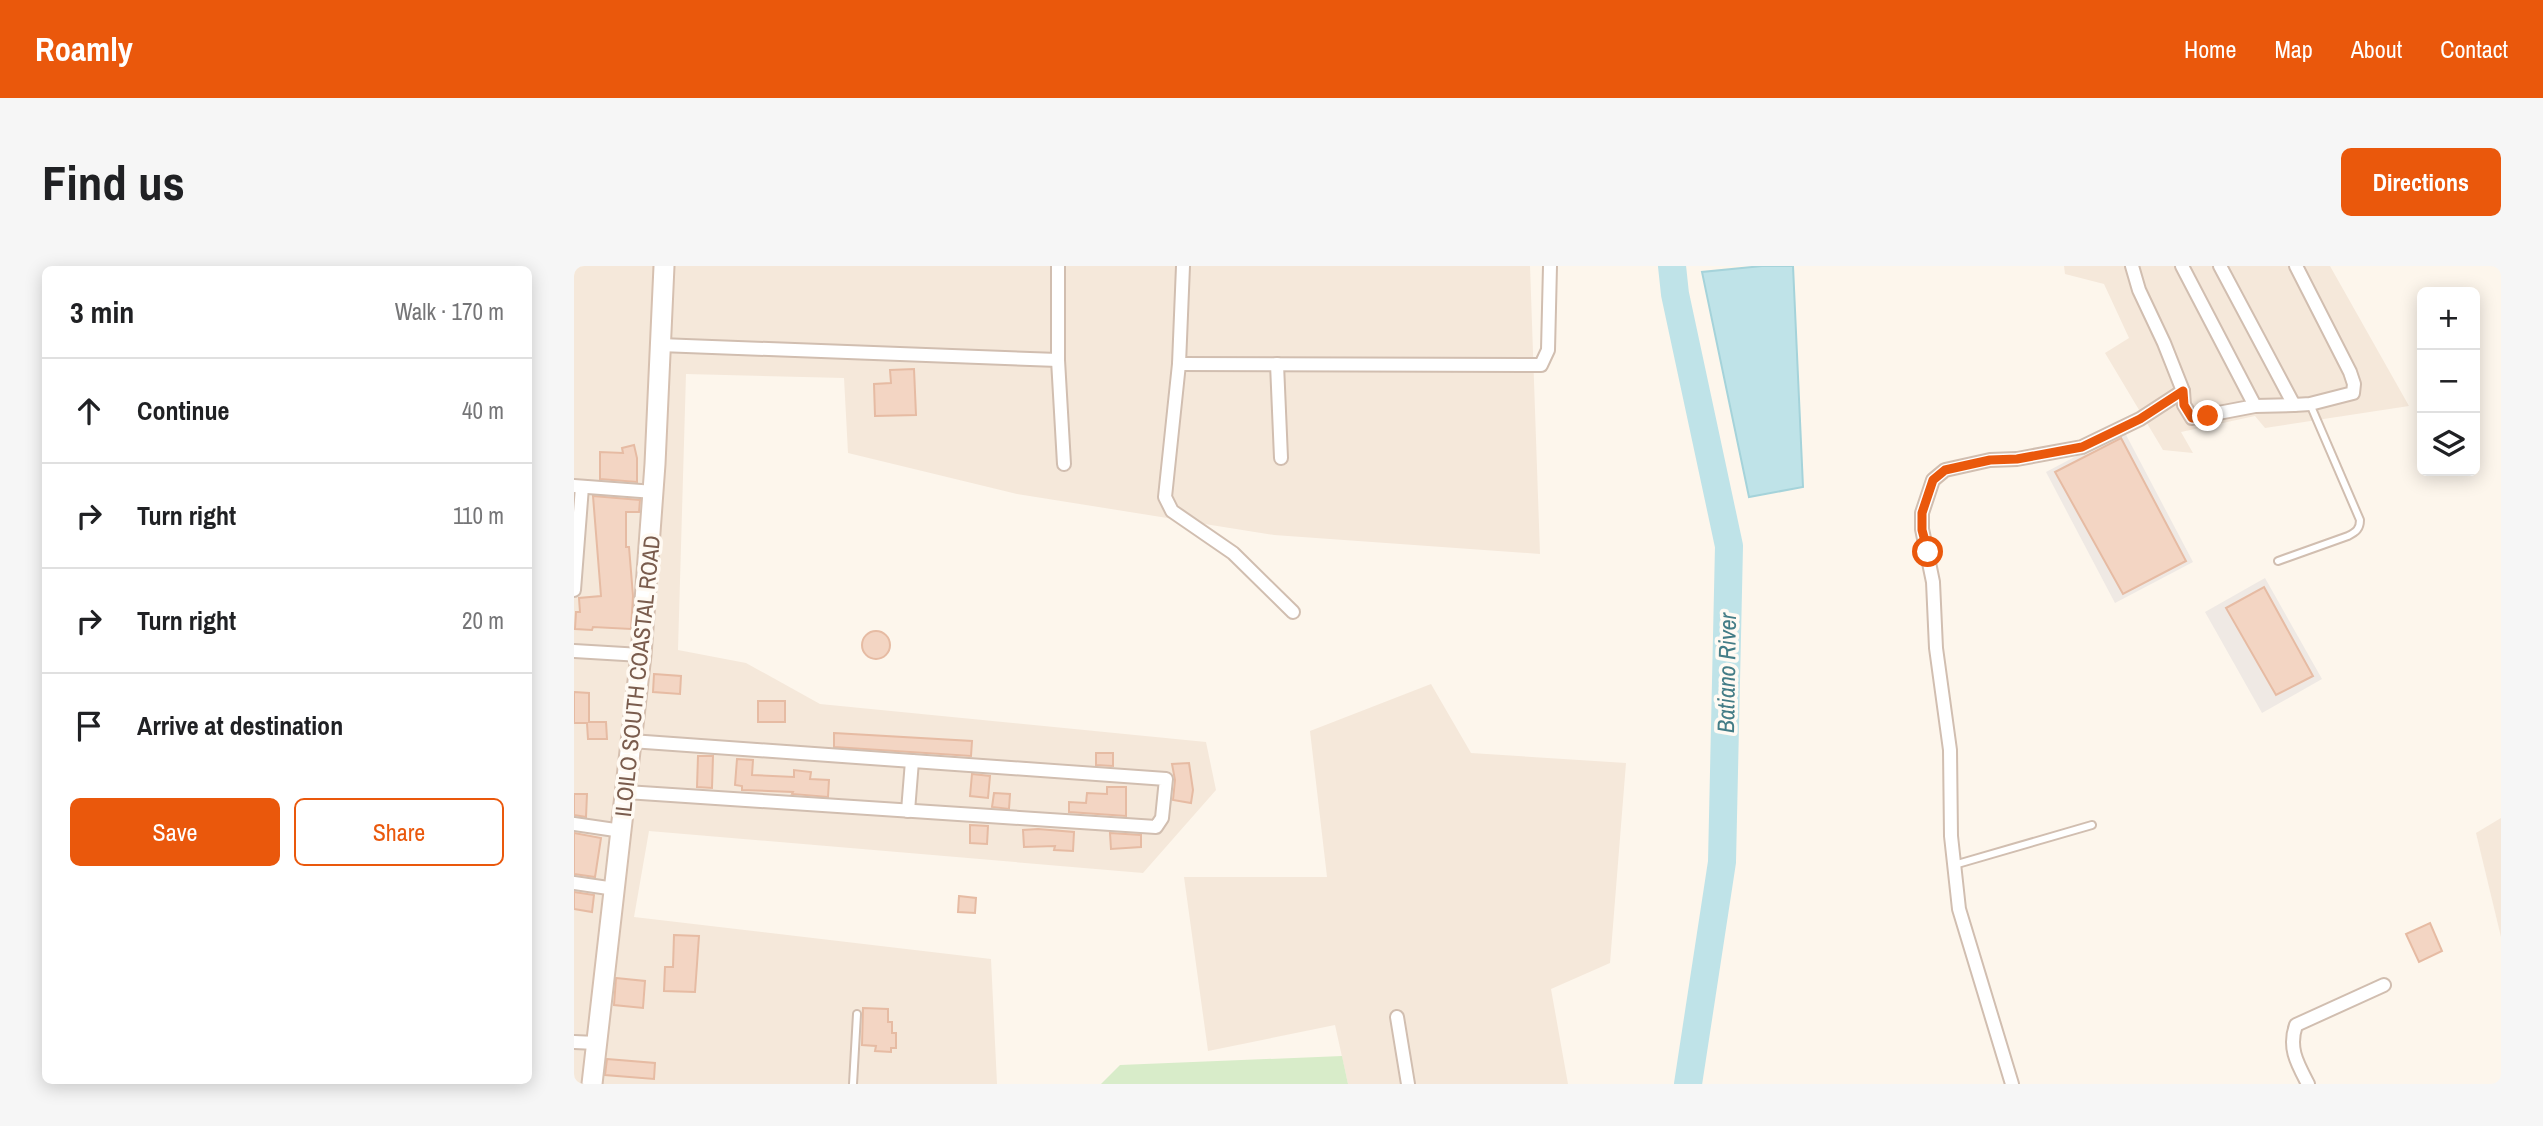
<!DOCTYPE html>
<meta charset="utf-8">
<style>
:root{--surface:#fff;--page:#f6f6f6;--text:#202124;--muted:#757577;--line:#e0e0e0;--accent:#ea580c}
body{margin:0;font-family:"Archivo Narrow",sans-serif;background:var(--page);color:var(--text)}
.controls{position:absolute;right:21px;top:21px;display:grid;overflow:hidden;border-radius:10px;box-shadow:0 4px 18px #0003}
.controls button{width:63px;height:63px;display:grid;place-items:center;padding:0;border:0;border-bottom:2px solid var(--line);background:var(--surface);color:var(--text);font:35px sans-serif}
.stop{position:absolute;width:21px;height:21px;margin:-16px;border:5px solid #ea580c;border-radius:50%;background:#fff}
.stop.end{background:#ea580c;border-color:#fff;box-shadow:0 2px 7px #0008}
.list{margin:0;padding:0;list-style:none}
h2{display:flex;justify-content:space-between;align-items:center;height:91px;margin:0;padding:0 28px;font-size:30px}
h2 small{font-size:23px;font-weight:400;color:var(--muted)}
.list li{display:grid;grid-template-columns:46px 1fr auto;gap:21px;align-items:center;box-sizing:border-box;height:105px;padding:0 28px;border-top:2px solid var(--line)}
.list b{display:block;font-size:26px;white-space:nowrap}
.list em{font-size:23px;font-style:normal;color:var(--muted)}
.actions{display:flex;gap:14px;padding:21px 28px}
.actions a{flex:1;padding:16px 0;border:2px solid var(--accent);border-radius:10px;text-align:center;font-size:24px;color:var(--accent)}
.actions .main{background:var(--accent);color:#fff}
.icon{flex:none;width:38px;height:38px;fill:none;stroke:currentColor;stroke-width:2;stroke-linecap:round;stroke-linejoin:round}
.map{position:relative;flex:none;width:1927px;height:818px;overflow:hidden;border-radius:10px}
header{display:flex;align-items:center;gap:42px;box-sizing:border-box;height:98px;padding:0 35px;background:var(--accent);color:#fff}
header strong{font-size:33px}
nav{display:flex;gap:38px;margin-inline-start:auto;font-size:24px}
.intro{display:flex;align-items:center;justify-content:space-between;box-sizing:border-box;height:168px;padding:0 42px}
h1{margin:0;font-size:49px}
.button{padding:18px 32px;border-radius:10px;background:var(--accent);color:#fff;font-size:24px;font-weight:700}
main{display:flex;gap:42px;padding:0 42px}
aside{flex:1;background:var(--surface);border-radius:10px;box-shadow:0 4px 18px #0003}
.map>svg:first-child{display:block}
.residential{fill:#f5e8da}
.industrial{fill:#efe9e4}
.green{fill:#d8ecc9}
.water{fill:#bfe3e8;stroke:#a5d3da;stroke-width:2}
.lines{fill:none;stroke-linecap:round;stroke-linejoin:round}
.river{stroke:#bfe3e8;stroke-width:28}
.building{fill:#f3d5c3;stroke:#e6bba3;stroke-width:2}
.lane-casing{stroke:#d1beb0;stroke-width:10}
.street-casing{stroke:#d1beb0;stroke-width:16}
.secondary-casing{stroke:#d6c0b0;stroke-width:23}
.lane{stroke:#fff;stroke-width:6}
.street{stroke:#fff;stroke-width:12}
.secondary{stroke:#fff;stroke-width:19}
.route{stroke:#ea580c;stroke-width:9}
.labels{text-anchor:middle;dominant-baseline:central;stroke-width:7;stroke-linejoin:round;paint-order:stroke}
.street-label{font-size:23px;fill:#7a5c4d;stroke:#fffaf3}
.water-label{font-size:24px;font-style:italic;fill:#437c86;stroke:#fffaf3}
</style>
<header>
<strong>Roamly</strong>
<nav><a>Home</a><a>Map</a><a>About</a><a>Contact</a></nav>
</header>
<div class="intro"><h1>Find us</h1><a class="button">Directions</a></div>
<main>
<aside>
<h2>3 min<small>Walk · 170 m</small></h2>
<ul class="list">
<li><svg class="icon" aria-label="ahead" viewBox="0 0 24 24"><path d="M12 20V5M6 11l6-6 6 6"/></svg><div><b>Continue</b></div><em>40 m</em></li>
<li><svg class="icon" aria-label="right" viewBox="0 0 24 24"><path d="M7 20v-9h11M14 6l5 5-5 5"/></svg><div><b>Turn right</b></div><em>110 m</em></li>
<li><svg class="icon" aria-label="right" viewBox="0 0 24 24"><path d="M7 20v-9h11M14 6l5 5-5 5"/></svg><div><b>Turn right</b></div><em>20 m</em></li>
<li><svg class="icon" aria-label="arrive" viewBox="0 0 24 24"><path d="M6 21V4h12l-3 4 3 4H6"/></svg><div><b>Arrive at destination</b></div></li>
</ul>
<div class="actions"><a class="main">Save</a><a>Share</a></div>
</aside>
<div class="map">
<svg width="1927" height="818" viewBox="0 0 1927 818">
<rect width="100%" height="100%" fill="#fdf6ec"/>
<g class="residential">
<polygon points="0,0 956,0 966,288 700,269 443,228 274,187 270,112 112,108 104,384 172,397 246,438 632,476 642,524 569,607 75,565 60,651 417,693 423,818 0,818"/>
<polygon points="1490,0 1756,0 1835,140 1691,162 1681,150 1607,166 1619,187 1589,184 1531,87 1555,72 1530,18 1491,8"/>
<polygon points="857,418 897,487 1052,497 1036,697 977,723 994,818 774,818 761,759 634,785 610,611 753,611 736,465"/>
<polygon points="1927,552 1927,671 1902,567"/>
</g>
<g class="industrial">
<polygon points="1550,165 1619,296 1541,337 1472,206"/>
<polygon points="1691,312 1748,413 1688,447 1631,346"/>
</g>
<polygon class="green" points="768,790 774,818 527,818 546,799"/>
<polygon class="water" points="1188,0 1219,0 1229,221 1175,231 1128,6"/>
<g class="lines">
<polyline class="river" points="1098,0 1101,28 1155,280 1148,596 1114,818"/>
</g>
<g class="building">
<polygon points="340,103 342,149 301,150 300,118 317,117 316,104"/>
<polygon points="1547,172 1612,295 1549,328 1481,206"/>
<polygon points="60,179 63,192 63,216 26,213 26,186 49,187 48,182"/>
<polygon points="19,230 66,234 65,246 52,246 52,281 55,281 59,330 57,363 19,361 18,364 1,363 2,346 6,346 5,332 27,330"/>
<polygon points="1690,321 1739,410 1702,429 1652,342"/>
<circle cx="302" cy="379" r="14"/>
<polygon points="80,408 107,410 106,428 79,426"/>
<polygon points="0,426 15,427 15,456 32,456 33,473 14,473 13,457 0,457"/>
<rect x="184" y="435" width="27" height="21"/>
<polygon points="260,467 398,475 397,490 260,481"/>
<polygon points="522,487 539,487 539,500 522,499"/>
<polygon points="124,490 139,490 138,522 123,521"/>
<polygon points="163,493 179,494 178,509 220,511 220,504 237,506 236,513 255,514 254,531 218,528 219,526 168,524 168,520 161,519"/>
<polygon points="615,497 619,524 617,537 599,534 601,514 598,498"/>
<polygon points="398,508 416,510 414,532 396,530"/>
<polygon points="533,521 552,521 552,550 495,546 495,536 512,537 513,527 533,528"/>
<polygon points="420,527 436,528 435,543 418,541"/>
<polygon points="0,528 13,528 12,551 0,549"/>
<polygon points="396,559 414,560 413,578 396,577"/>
<polygon points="464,563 500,566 499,585 480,584 481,580 450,581 449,564"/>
<polygon points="0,567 27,572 21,611 0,608"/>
<polygon points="536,567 567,569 567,581 537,583"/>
<polygon points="0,626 20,629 18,646 0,643"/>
<polygon points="385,630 402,632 401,647 384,646"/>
<polygon points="1856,657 1868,685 1845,696 1832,668"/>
<polygon points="100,669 125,670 121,726 90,725 91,701 99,701"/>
<polygon points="42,712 71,715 69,742 40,739"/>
<polygon points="289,742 314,743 314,756 318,756 318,767 322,767 322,782 317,782 317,786 301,785 302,780 288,779"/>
<polygon points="33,793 81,797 80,813 31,809"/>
</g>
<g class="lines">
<g class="lane-casing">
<g id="lane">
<path d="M1704,295L1774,270C1782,266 1786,263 1786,254L1736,138"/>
<polyline points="1380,599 1518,559"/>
<polyline points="279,818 283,748"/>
</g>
</g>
<g class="street-casing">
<g id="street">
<polyline points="484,0 484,94 490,198"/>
<polyline points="609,0 605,98 591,231 598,245 659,287 719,346"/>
<polyline points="1558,0 1565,24 1590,77 1609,125 1610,139 1618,152 1681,140 1608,0"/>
<polyline points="1646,0 1720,139 1736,138 1779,127 1780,118 1776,106 1722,0"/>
<polyline points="86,79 484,94"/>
<polyline points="605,98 967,99 974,84 976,0"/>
<polyline points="703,98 707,192"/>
<polyline points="1681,140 1720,139"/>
<polyline points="0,220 80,226"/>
<polyline points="0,324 8,221"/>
<polyline points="0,385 67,389"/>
<polyline points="52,526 582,561 588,552 592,513 57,475"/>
<polyline points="334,545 338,495"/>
<polyline points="0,558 48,565"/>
<polyline points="0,617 41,623"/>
<polyline points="823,751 834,818"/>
<polyline points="0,776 22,777"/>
<polyline points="1438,818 1385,643 1377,570 1376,484 1362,382 1359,316 1348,263 1348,247 1359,214 1371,204 1416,194 1443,193 1508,181 1566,153 1609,125"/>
<path d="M1734,818C1723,797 1714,782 1722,759L1810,719"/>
</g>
</g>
<g class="secondary-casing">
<polyline id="secondary" points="18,818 67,389 81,198 90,0"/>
</g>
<use href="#lane" class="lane"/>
<use href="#street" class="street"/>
<use href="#secondary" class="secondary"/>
</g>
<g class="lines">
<polyline class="route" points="1354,286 1348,264 1348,247 1359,214 1371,204 1416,194 1443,193 1508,181 1566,153 1609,125 1610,139 1618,152 1634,150"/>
</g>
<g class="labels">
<g class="street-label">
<text transform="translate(63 410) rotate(-84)">ILOILO SOUTH COASTAL ROAD</text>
</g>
<g class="water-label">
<text transform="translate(1152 407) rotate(-89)">Batiano River</text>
</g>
</g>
</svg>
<div class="controls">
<button>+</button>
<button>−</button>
<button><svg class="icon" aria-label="layers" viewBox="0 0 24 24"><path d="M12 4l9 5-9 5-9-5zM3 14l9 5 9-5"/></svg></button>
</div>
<div class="stop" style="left:1354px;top:286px"></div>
<div class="stop end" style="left:1634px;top:150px"></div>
</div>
</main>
